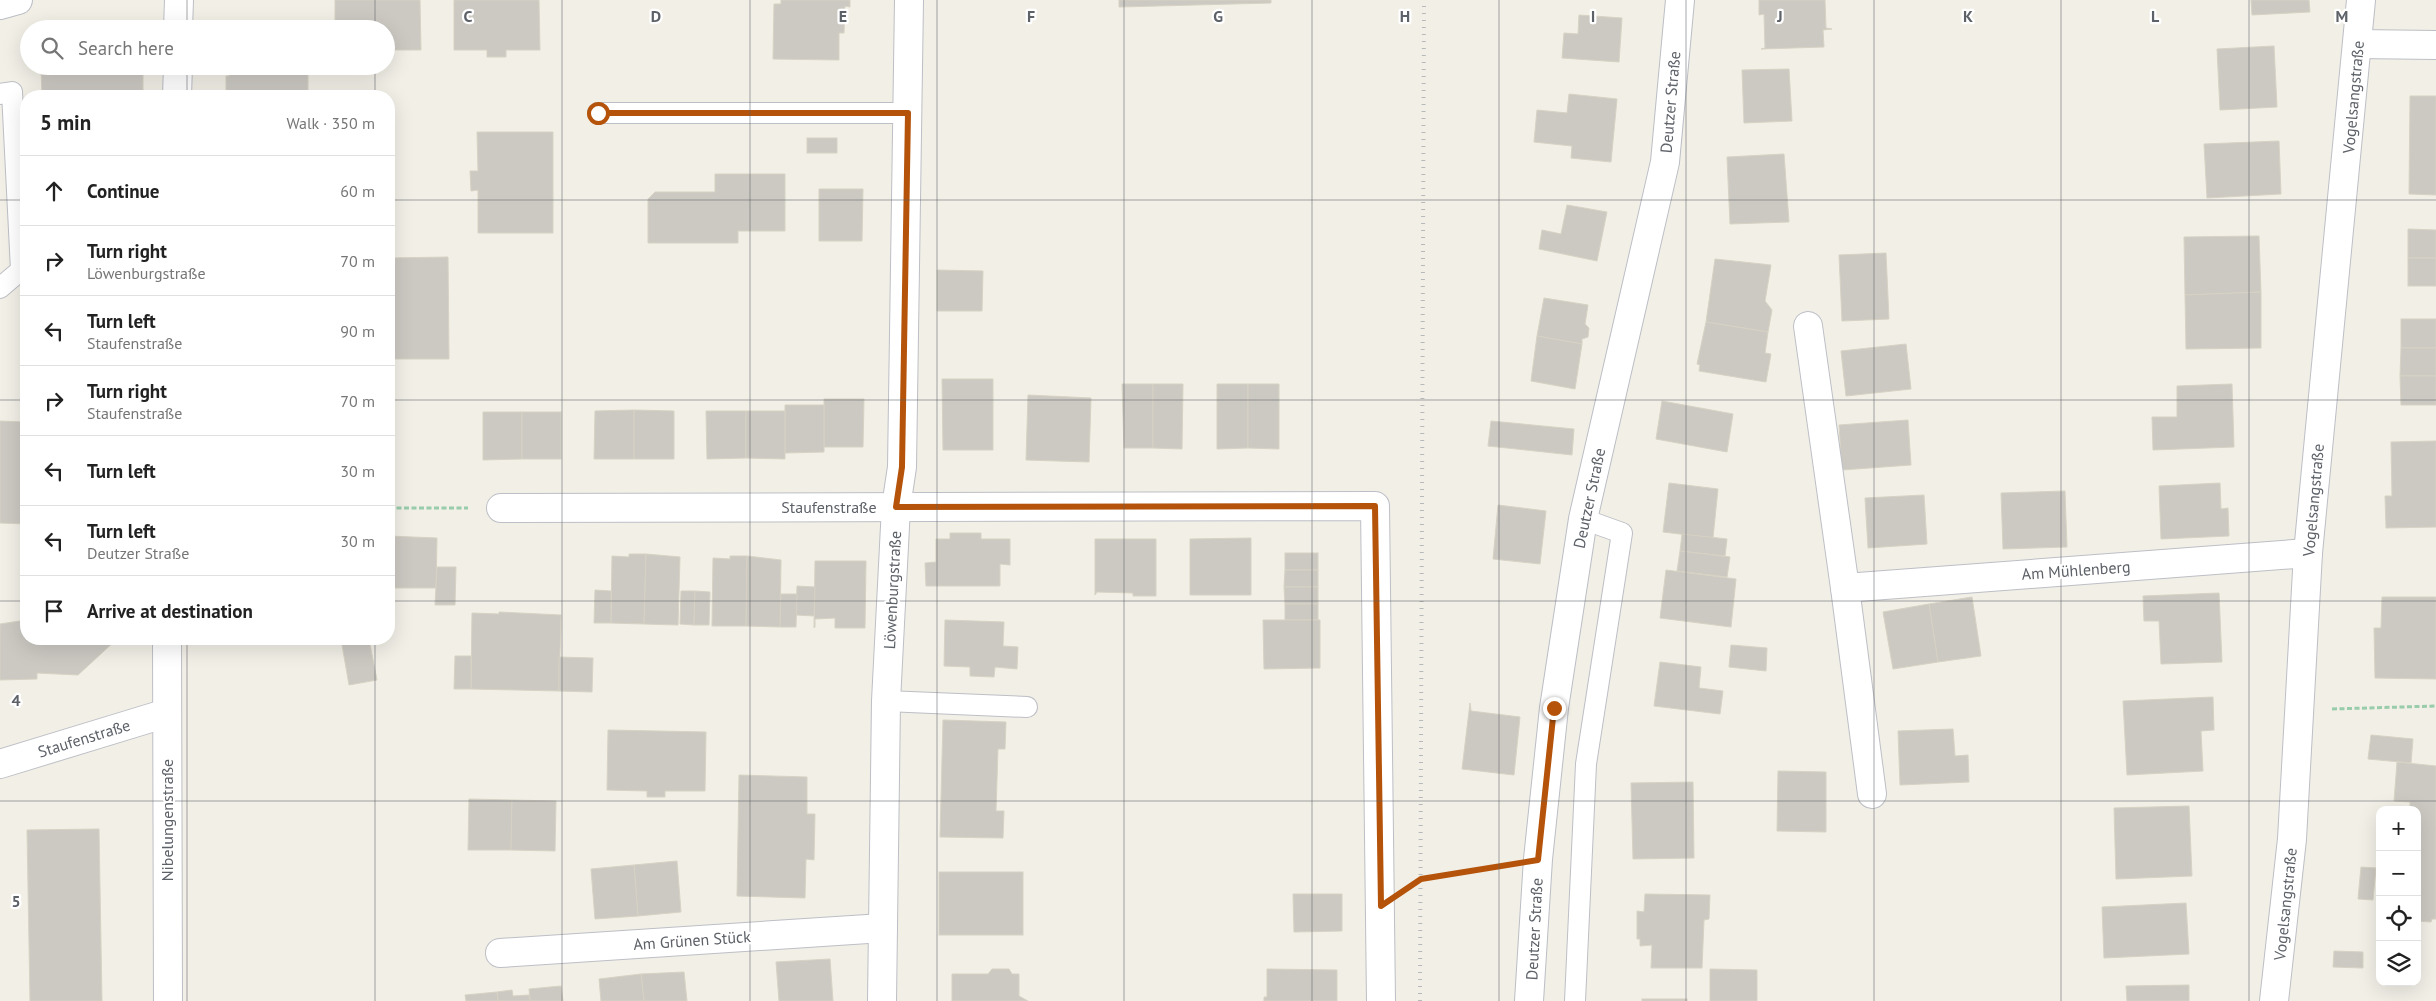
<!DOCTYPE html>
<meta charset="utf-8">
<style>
:root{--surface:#fff;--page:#f2f2f2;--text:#222;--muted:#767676;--line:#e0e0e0}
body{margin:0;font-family:"PT Sans",sans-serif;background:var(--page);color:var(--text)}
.controls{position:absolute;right:15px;bottom:15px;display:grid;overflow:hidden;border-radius:10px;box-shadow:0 5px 20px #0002}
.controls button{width:45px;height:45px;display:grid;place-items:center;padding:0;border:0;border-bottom:1px solid var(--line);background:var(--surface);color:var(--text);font:25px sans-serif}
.stop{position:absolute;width:15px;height:15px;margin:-11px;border:4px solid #b45309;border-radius:50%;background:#fff}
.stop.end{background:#b45309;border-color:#fff;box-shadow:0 1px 5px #0008}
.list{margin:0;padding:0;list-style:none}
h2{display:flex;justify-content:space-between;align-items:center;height:65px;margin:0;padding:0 20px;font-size:21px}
h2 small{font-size:16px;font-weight:400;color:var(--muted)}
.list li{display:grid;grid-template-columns:32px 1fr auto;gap:15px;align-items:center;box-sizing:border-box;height:70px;padding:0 20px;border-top:1px solid var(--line)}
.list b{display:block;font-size:19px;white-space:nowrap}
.list p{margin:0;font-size:16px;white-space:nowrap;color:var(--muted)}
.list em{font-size:16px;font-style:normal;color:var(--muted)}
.icon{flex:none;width:28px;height:28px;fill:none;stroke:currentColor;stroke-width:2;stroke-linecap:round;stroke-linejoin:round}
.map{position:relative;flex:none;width:2436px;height:1001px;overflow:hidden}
.search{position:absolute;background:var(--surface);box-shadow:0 5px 20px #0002;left:20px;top:20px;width:375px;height:55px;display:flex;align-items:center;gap:12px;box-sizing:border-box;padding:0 18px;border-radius:28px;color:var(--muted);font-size:19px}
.panel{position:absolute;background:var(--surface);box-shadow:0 5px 20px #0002;left:20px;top:90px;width:375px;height:555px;border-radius:20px}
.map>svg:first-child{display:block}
.building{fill:#ccc9c3;stroke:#d7d2c3}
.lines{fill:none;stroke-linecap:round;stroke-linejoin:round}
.lane-casing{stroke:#bdbfc6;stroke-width:22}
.street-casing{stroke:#bdbfc6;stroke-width:30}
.secondary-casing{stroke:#bbbec5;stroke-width:30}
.path{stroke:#98ccaa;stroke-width:3;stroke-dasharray:5 2.5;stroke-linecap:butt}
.lane{stroke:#fff;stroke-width:20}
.street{stroke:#fff;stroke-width:28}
.secondary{stroke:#fff;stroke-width:28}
.rail{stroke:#b7b8b9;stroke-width:4;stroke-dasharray:1 6;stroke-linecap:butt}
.route{stroke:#b45309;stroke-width:6}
.grid{fill:none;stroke:#5d6168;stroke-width:1;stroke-opacity:0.55}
.labels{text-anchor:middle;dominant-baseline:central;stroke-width:4.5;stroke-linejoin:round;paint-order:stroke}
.street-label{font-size:16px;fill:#5d6168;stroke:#fff}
.grid-label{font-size:16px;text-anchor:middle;font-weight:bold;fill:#5d6168;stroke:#fff;stroke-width:4.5;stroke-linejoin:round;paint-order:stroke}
</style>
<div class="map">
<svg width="2436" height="1001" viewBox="0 0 2436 1001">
<rect width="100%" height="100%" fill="#f1efe6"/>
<g class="building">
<polygon points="335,0 420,0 421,50 387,50 386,57 386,29 335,29"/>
<polygon points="454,0 539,0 540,50 506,50 506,57 487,57 487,50 454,50"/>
<polygon points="781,0 850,0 850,7 845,6 844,33 839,33 839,60 773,59 774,4 781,4"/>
<polygon points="1119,0 1271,0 1271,3 1119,7"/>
<polygon points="1759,0 1825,0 1826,28 1832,29 1823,30 1824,47 1761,49 1765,48 1764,14 1759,15"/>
<polygon points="2251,0 2309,0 2310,12 2252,15"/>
<polygon points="1579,15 1622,18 1619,62 1562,58 1564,33 1578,34"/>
<polygon points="2274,46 2277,107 2220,110 2217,49"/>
<polygon points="41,66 143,66 143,96 42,96"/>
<polygon points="229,66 297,66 297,70 308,70 308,96 226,96 226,76 229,76"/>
<polygon points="1789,69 1792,121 1744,123 1742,70"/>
<polygon points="1569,94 1617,99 1611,162 1571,158 1572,146 1534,142 1537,110 1567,113"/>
<polygon points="2410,96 2436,96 2436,195 2409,194"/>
<polygon points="477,132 553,132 553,233 478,233 478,190 471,191 470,171 478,171"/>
<rect x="807" y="138" width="30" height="15"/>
<polygon points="2279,141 2281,194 2207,198 2204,144"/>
<polygon points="1784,154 1789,222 1730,224 1727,157"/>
<polygon points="715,174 785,174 785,231 738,231 738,243 648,243 648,199 655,192 715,192"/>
<polygon points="819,189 863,189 862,241 819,241"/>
<polygon points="1567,205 1607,212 1597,261 1539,249 1542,230 1561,234"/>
<polygon points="2408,229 2436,230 2436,258 2408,258"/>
<polygon points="2259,236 2261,292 2185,295 2184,237"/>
<polygon points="1886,253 1889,319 1842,321 1839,255"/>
<polygon points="448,257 449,359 389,359 389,258"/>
<rect x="2408" y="258" width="28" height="28"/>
<polygon points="1715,259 1771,265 1765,301 1772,310 1768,332 1706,322"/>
<polygon points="937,270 983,271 982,311 937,311"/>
<polygon points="2261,292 2261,348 2186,349 2185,295"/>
<polygon points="1544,298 1588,305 1585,324 1589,328 1588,337 1582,339 1582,344 1537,336"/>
<rect x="2401" y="319" width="35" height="29"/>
<polygon points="1706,322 1768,332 1765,353 1771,354 1766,382 1699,371 1700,365 1697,364"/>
<polygon points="1537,336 1582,344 1575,389 1531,381"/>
<polygon points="1906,344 1911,389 1846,396 1841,351"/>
<polygon points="2401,348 2436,348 2436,376 2400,376"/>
<polygon points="2400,376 2436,376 2436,405 2401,405"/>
<polygon points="942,379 993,379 993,450 943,450"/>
<polygon points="1122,384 1153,384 1153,448 1124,448"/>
<polygon points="1153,384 1183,384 1182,449 1153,448"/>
<polygon points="1217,384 1248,384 1248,448 1217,449"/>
<polygon points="1248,384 1279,384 1279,449 1248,448"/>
<polygon points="2232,384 2234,447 2153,450 2152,417 2177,417 2177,386"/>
<polygon points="1028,395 1091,398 1089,462 1026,460"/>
<polygon points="824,399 864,399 863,447 824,447"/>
<polygon points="1662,401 1733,414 1727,452 1656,439"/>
<polygon points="785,405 824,405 824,452 785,453"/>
<polygon points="634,410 674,411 674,459 634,459"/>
<polygon points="634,410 634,459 594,459 595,411"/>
<polygon points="706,411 746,411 746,458 707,459"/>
<polygon points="746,411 785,411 785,459 746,458"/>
<polygon points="483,412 522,412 522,459 483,460"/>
<rect x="522" y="412" width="39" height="47"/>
<polygon points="1908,420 1911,465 1842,470 1839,425"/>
<polygon points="0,421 26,422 26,524 0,523"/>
<polygon points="1491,421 1574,429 1572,455 1488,446"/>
<polygon points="2436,441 2436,527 2386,528 2385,496 2392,496 2391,442"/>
<polygon points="1669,483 1718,489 1713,538 1663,532"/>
<polygon points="2220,483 2221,509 2228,508 2229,536 2161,539 2159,486"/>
<polygon points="2065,491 2067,547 2003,549 2001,493"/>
<polygon points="1924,495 1927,544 1868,548 1865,498"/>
<polygon points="1498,505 1546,511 1540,564 1493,559"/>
<polygon points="950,533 981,533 981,539 1010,539 1010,565 1000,564 1000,586 926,586 925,563 936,562 936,539 950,539"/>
<polygon points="1682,534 1727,539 1725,556 1680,551"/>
<polygon points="389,536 437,538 436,588 389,588"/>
<polygon points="1251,538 1251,595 1190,595 1190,539"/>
<polygon points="1095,539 1156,539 1156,596 1133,596 1133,593 1097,592 1095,595"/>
<polygon points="1680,551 1730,557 1727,577 1677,571"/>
<rect x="1285" y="553" width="33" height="17"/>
<polygon points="629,554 646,554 644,624 611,623 612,556 629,557"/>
<polygon points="646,554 680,557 678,625 644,624"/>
<polygon points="730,556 747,556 746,626 712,626 713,558 730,559"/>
<polygon points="747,556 781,560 780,627 746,626"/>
<polygon points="815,561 866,561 865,628 835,628 835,618 815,619 815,627 814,628"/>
<polygon points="437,567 456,567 455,605 435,605"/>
<polygon points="1285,570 1318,570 1318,587 1284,587"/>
<polygon points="1666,570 1736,579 1731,627 1660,618"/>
<polygon points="797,586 815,587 814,616 796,615"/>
<polygon points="1284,587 1318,587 1318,604 1285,604"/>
<polygon points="595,590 611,591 611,623 594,623"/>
<polygon points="681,591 695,591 694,625 680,624"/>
<polygon points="695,591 710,592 709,625 694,625"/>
<polygon points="2219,593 2222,662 2161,664 2159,621 2144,621 2143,596"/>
<polygon points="781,594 797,594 796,627 780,627"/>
<polygon points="1972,597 1981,656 1938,662 1929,604"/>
<polygon points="2382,597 2436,597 2436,679 2375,678 2374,628 2381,628"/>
<rect x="1285" y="604" width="33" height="16"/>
<polygon points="1929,604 1938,662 1893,669 1883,612"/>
<polygon points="499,612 561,615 559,691 471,689 472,613 499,614"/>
<polygon points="26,620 26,639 117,639 78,675 37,673 37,679 0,680 0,624"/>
<polygon points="945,620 1004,622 1003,646 1018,647 1017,669 995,667 994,677 970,676 970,667 944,666"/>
<polygon points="1263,620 1320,620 1320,668 1264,669"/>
<polygon points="341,639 369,639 377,680 349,685"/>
<polygon points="1731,645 1767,648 1766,671 1729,667"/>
<polygon points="455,656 471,656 471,689 454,689"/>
<polygon points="559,657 593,658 592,692 559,691"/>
<polygon points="1660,662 1701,667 1699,688 1723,691 1720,714 1654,706"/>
<polygon points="2213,697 2214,730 2201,731 2203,771 2127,775 2123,701"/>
<polygon points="1470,703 1471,711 1520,717 1514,775 1462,769"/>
<polygon points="943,720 1006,722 1005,749 998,749 996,811 1004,811 1003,838 940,837"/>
<polygon points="1953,729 1955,756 1968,755 1969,782 1900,785 1898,731"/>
<polygon points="608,730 706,732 705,791 665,791 665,797 647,797 647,791 607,790"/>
<polygon points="2371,735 2413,739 2411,763 2368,759"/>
<polygon points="2397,762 2436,766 2436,919 2432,919 2431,922 2417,921 2417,810 2410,810 2410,802 2394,801"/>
<polygon points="1778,771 1826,772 1826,832 1777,831"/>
<polygon points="739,775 807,777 807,814 815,814 814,860 806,859 805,898 737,896"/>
<polygon points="1693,782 1694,858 1633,859 1631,783"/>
<polygon points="469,799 512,800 511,850 468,850"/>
<polygon points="512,800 556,801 555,851 511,850"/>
<polygon points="2189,806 2192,876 2116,879 2114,808"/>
<polygon points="99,829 102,1001 30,1001 27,830"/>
<polygon points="677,861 681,912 638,916 634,865"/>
<polygon points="634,865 638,916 595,919 591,869"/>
<polygon points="2361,867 2376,868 2373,900 2358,899"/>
<rect x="939" y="872" width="84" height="63"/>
<polygon points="1293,894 1342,894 1342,931 1294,932"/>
<polygon points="1645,894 1710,895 1709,919 1704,920 1702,968 1651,968 1652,945 1640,946 1640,939 1637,939 1637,911 1644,912"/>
<polygon points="2186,903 2189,954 2104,958 2102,907"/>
<polygon points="2334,951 2363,952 2363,968 2333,967"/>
<polygon points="830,959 833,1001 779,1001 776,962"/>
<polygon points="992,969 1009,969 1012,974 1019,974 1019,996 1028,1001 952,1001 952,974 988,974"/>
<polygon points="1267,969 1337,970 1337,1001 1264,1001 1264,997 1267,997"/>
<polygon points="1710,969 1757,970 1757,1001 1710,1001"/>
<polygon points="684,972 687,1001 644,1001 641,974"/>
<polygon points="641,974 644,1001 601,1001 599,979"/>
<polygon points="2189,985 2189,1001 2127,1001 2126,986"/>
<polygon points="561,986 563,1001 530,1001 529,989"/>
<polygon points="512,990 513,996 529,995 530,1001 498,1001 497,992"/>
<polygon points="497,992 498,1001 466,1001 465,995"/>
<rect x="1642" y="999" width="45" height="2"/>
</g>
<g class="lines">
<g class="lane-casing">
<g id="lane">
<polyline points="0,94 12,92 21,270 0,288"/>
<polyline points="598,113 907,113"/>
<polyline points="886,701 1027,707"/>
<polyline points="1575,1001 1586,764 1622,533 1583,519"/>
</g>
</g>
<g class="street-casing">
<g id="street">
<polyline points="178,29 179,0"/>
<polyline points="2358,44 2436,45"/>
<polyline points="177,96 178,66"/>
<polyline points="1808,326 1845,588 2308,553"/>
<polyline points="501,508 1375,506 1381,1001"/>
<polyline points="1845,588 1872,794"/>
<polyline points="167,639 168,1001"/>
<polyline points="0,764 167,713"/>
<polyline points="500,953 883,928"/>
<polyline points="882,1001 886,701 896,507 902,467 909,0"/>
<polyline points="2274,1001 2292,839 2308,553 2361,0"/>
</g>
</g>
<g class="secondary-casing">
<g id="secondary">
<polyline points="0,5 18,0"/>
<polyline points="1529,1001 1538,859 1554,708 1583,519 1665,162 1680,0"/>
</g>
</g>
<g class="path">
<polyline points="389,508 468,508"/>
<polyline points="2332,709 2436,706"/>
<polyline points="1413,885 1421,879 1503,865"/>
</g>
<use href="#lane" class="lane"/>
<use href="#street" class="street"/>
<use href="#secondary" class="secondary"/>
<polyline class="rail" points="1420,1001 1424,0"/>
</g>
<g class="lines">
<polyline class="route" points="598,113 908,113 902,467 896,507 1375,506 1381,906 1421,879 1538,860 1554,708"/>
</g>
<path class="grid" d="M187,0V29M375,0V29M562,0V1001M750,0V1001M937,0V1001M1124,0V1001M1312,0V1001M1499,0V1001M1686,0V1001M1874,0V1001M2061,0V1001M2249,0V1001M187,66V96M375,66V96M0,200H26M389,200H2436M0,400H26M389,400H2436M0,601H26M389,601H2436M187,639V1001M375,639V1001M0,801H2436"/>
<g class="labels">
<g class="street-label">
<text transform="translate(2353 97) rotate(-85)">Vogelsangstraße</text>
<text transform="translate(1670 102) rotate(-85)">Deutzer Straße</text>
<text transform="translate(1589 498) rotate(-78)">Deutzer Straße</text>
<text transform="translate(2313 500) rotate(-85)">Vogelsangstraße</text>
<text x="829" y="507">Staufenstraße</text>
<text transform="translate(2076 570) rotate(-4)">Am Mühlenberg</text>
<text transform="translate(892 590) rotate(-87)">Löwenburgstraße</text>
<text transform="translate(84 738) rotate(-17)">Staufenstraße</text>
<text transform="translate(167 820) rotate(-90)">Nibelungenstraße</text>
<text transform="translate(2285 904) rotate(-84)">Vogelsangstraße</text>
<text transform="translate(1534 929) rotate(-87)">Deutzer Straße</text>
<text transform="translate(692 940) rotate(-4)">Am Grünen Stück</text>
</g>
</g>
<g class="grid-label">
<text x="468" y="22">C</text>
<text x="656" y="22">D</text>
<text x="843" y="22">E</text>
<text x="1031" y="22">F</text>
<text x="1218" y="22">G</text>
<text x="1405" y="22">H</text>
<text x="1593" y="22">I</text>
<text x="1780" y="22">J</text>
<text x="1968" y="22">K</text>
<text x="2155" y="22">L</text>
<text x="2342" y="22">M</text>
<text x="16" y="706">4</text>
<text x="16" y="907">5</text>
</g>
</svg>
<div class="controls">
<button>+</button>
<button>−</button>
<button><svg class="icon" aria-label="locate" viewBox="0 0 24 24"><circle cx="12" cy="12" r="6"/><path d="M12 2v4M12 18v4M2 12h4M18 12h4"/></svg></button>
<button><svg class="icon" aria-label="layers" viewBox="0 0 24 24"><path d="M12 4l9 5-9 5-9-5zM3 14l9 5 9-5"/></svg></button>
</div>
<div class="stop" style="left:598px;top:113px"></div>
<div class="stop end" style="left:1554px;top:708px"></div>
<div class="search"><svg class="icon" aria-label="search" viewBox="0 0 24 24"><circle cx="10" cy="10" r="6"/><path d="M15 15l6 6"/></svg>Search here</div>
<section class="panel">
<h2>5 min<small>Walk · 350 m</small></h2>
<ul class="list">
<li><svg class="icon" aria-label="ahead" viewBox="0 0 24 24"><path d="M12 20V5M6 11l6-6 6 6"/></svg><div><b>Continue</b></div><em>60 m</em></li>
<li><svg class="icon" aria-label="right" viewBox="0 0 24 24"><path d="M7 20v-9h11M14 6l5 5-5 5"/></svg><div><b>Turn right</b><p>Löwenburgstraße</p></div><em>70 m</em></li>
<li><svg class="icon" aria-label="left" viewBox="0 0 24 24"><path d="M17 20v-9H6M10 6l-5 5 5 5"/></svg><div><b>Turn left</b><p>Staufenstraße</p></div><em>90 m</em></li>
<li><svg class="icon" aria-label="right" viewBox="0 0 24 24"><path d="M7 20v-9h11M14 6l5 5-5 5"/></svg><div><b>Turn right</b><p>Staufenstraße</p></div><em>70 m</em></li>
<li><svg class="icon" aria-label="left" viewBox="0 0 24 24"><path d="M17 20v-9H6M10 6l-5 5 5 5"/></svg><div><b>Turn left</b></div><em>30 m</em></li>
<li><svg class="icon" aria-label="left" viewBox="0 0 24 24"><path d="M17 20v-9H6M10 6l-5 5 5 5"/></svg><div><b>Turn left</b><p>Deutzer Straße</p></div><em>30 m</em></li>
<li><svg class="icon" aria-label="arrive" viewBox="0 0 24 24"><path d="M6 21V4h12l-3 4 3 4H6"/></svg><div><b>Arrive at destination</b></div></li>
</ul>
</section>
</div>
